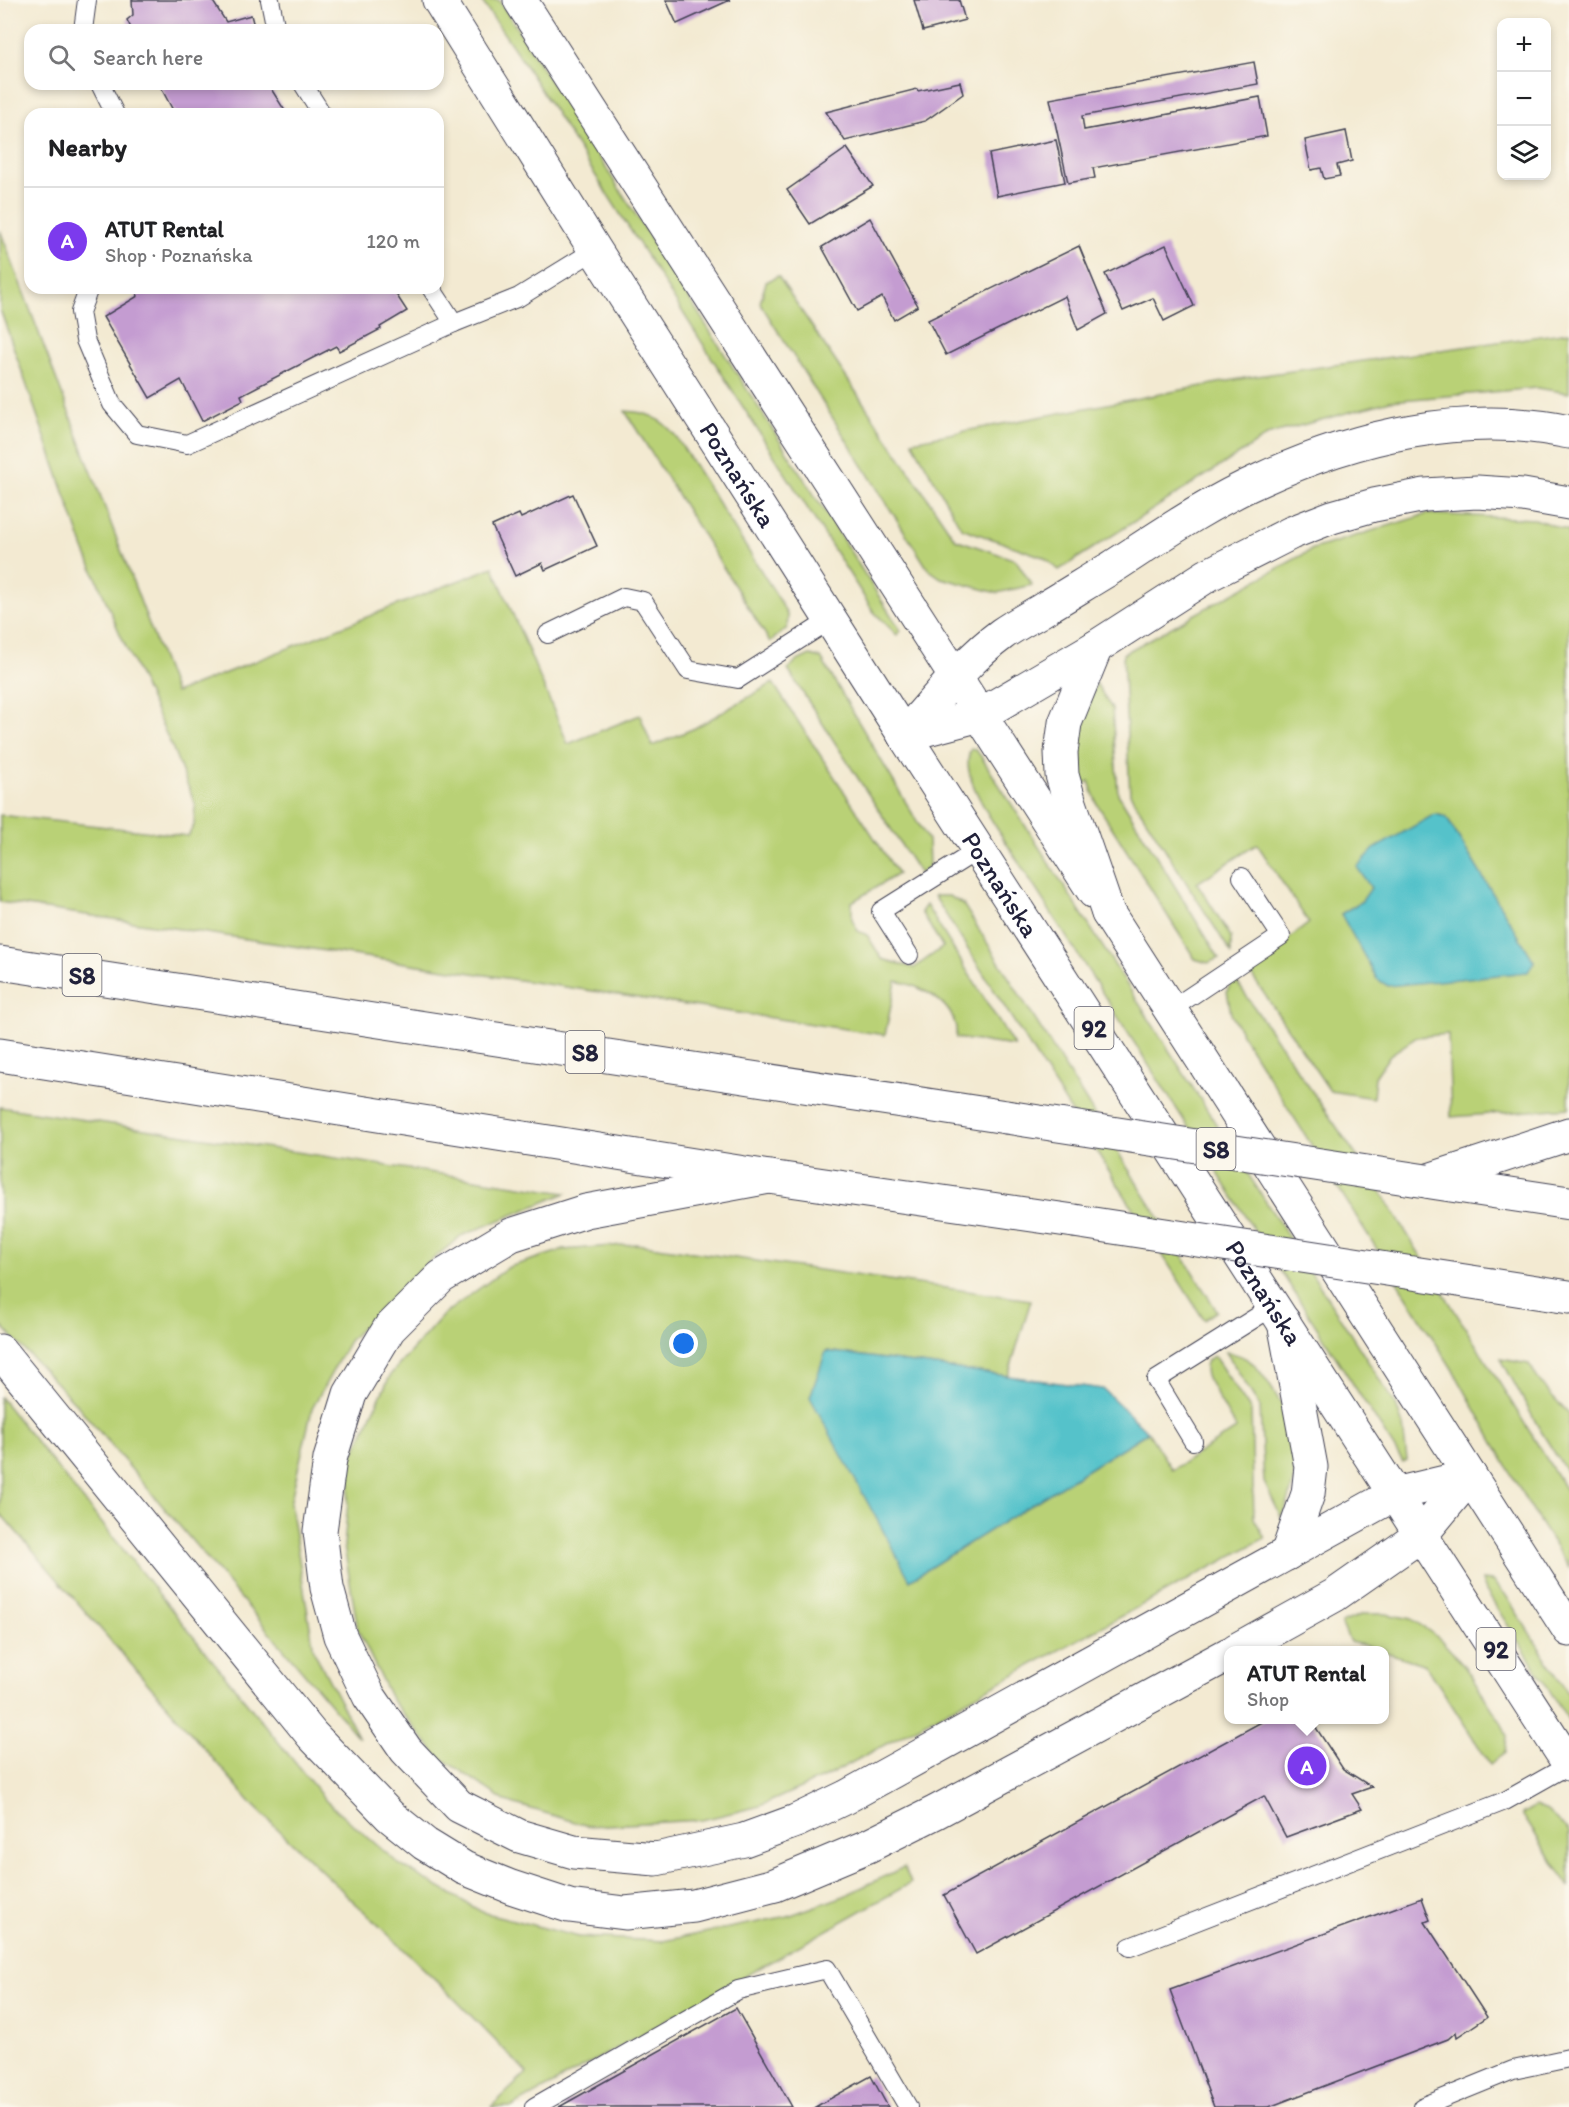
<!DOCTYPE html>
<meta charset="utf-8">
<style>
:root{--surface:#fff;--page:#f2f2f2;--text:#202124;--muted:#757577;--line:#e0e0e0;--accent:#7c3aed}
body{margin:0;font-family:Itim,sans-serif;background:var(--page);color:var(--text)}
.controls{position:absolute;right:18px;top:18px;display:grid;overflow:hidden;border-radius:12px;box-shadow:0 3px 9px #0003}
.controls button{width:54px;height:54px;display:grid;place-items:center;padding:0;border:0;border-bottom:2px solid var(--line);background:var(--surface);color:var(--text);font:30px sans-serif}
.you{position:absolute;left:684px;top:1344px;width:21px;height:21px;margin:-15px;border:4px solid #fff;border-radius:50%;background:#1a73e8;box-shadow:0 0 0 9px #1a73e833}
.badge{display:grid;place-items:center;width:39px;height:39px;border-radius:50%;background:var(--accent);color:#fff;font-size:20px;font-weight:700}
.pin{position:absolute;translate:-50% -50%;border:3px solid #fff;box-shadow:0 2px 6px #0006}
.popup{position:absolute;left:1224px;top:1646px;width:165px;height:78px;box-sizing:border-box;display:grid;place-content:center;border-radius:12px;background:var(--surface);filter:drop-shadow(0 2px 4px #0005);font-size:20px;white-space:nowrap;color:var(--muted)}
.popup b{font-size:22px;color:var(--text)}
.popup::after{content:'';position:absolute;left:50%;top:100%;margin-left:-12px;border:12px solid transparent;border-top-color:var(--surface)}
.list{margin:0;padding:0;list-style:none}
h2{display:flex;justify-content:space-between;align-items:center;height:78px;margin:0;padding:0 24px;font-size:26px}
h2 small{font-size:20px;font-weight:400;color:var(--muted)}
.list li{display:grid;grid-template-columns:39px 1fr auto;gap:18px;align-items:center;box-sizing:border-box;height:108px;padding:0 24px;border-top:2px solid var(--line)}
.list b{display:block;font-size:22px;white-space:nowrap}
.list p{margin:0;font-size:20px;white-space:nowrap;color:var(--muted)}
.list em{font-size:20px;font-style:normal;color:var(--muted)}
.icon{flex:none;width:33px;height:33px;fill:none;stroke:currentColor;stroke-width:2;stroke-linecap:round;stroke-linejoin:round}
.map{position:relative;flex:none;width:1569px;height:2107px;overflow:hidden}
.search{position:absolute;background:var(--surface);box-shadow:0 3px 9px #0003;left:24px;top:24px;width:420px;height:66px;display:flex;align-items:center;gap:15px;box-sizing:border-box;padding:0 21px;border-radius:18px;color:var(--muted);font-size:22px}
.panel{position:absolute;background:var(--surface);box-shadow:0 3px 9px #0003;left:24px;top:108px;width:420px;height:186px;border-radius:18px}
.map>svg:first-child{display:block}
.green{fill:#b9d176;stroke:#6e7a58;stroke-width:1.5;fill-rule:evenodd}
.water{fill:#54c2ca;stroke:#3b7282;stroke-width:1.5}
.building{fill:#c49cd1}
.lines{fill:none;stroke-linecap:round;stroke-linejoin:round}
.service-casing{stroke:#414052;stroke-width:20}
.secondary-casing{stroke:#414052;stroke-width:35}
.primary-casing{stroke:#414052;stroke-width:35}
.motorway-casing{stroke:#414052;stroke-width:35}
.service{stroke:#fff;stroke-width:18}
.secondary{stroke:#fff;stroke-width:33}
.primary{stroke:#fff;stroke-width:33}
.motorway{stroke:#fff;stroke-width:33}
.motorway-bridge-casing{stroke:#414052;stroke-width:35;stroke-linecap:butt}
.motorway-bridge{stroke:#fff;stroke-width:33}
.labels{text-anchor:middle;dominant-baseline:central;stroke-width:5;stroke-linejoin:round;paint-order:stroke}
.shield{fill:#fbf7ec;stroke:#636270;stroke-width:1.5}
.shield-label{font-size:24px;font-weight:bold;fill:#22223b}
.street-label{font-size:26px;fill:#22223b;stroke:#fbf7ec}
</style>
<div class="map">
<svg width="1569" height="2107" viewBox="0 0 1569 2107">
<rect width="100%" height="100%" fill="#fbf7ec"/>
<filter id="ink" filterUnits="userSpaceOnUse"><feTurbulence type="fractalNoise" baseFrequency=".0167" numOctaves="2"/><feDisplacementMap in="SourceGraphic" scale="12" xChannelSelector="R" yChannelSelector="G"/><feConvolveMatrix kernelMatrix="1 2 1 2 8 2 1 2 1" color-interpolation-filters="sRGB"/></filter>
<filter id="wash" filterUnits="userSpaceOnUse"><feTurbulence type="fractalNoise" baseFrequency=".008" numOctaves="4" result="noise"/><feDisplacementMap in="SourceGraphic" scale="24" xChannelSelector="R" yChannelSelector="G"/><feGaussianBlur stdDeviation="1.35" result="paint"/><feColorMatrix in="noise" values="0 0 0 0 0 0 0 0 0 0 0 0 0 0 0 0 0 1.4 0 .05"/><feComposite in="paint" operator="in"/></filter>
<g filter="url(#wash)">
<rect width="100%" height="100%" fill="#f3ead2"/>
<g class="green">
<polygon points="481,0 499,0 901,631 897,635 873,611 522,60"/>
<path d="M0,230L175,693L493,567L568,744L640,715L652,746L695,728L773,683L898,874L852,902V919L858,931L867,935L882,959L914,968L943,947L921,912L926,905L1014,1046L956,1038C956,1034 957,1028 955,1024C949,1000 918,985 896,981L885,1035L0,902V815L188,836L194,825L195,804L173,749L120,634L84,549L0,309Z"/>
<polygon points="778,276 955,539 1016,560 1032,585 997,593 941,578 928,569 760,303 766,282"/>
<polygon points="1569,332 1569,393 1537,388 1390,401 1270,434 1059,570 1043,557 961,528 912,441 1250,377"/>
<path d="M625,411C647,412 660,417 675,435L779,599L788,617L787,628L770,642Z"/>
<path d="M1427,514L1535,519L1569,531V1108L1451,1117L1448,1034L1417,1037L1390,1055L1375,1077L1373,1098L1330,1091L1248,970L1309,923L1257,844L1197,883L1231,937V953L1130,794L1123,654L1313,549ZM1436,814L1446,817L1534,962L1341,914L1362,901Z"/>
<polygon points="810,655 821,658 928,840 929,866 920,874 788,670 795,662"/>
<path d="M1096,683L1112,709L1118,794L1219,958L1208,963L1195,959L1097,804L1089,781L1082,786C1079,749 1081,717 1096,683Z"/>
<path d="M971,749L976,750L980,755L1396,1405L1403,1426L1407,1460L1403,1462L989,816C979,798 961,769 971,749Z"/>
<polygon points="934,896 949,896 963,904 1217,1311 1204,1320"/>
<polygon points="1234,978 1378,1187 1569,1495 1569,1568 1527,1502 1456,1375 1246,1041 1231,1014 1227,991"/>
<polygon points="0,1107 566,1193 461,1236 414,1275 349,1341 312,1409 290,1504 314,1651 359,1738 77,1405 0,1324"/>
<path d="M636,1244L1031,1300L1008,1376L826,1351L910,1580L1148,1432L1172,1470L1236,1429L1206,1376C1204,1366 1204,1361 1214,1356L1251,1411L1254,1518L1265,1538L829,1775L760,1806L702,1820L588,1826L505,1801L437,1755L391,1699L358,1630L344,1546L352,1457L391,1374L444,1314L509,1267L563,1250Z"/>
<path d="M1226,1352C1251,1356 1257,1366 1271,1387C1279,1400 1290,1416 1293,1432C1298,1459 1295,1493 1281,1517L1264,1482L1260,1407Z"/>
<path d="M1501,1359L1529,1364C1540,1384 1552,1399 1569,1413V1476L1539,1428Z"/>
<polygon points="0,1397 326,1801 400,1865 482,1912 579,1937 663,1941 788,1916 844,1896 904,1867 911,1883 512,2107 491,2107 527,2073 441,1985 254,1806 0,1513"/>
<polygon points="1482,1580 1492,1581 1505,1594 1569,1695 1569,1721 1486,1591"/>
<polygon points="1363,1614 1386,1614 1412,1619 1440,1639 1463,1664 1501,1722 1507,1736 1505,1753 1490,1764 1426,1665 1385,1652 1385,1650 1350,1642 1341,1623"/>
<polygon points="1535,1806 1547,1811 1569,1831 1569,1887 1522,1814"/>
</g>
<g class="water">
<polygon points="1435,814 1446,817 1534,961 1528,972 1388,986 1377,979 1341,914 1362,901 1371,888 1357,867 1374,849"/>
<polygon points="826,1351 1103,1389 1148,1432 910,1580 810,1397"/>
</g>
<g id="blocks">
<g class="building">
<polygon points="132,0 212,0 226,22 251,15 255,30 132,30 127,20 133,15"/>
<polygon points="666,0 730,0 677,24"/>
<polygon points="914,0 959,0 965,20 923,31"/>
<polygon points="1254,62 1258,84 1082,116 1084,130 1260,97 1267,136 1093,168 1095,178 1068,183 1050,99"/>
<polygon points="960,82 963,94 925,121 845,141 826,112 917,89 918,91"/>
<polygon points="159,84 268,84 287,114 175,114"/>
<polygon points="1346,131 1352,161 1337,165 1340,176 1324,179 1321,168 1311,170 1305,140"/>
<polygon points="1056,140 1065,182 997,196 989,154"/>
<polygon points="847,148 873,186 810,224 787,190"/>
<polygon points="870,218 918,306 894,320 882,297 857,311 822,247"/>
<polygon points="1166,245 1194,306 1164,321 1153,298 1123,311 1105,274"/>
<polygon points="1079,246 1107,314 1078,330 1065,296 946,355 928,320"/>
<polygon points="134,288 392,288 407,311 380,327 381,329 339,351 336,346 241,395 243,400 202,421 181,380 150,398 103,317 138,296"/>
<polygon points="573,494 597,546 545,570 542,563 515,576 492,526 519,514 521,518"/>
<polygon points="1265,1720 1311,1720 1343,1769 1372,1787 1352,1794 1362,1809 1286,1837 1264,1796 976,1954 944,1895"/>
<polygon points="1422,1898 1430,1920 1425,1922 1487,2017 1457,2037 1456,2032 1448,2039 1269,2107 1214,2107 1170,1990"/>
<polygon points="736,2008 792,2107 559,2107 568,2102"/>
<polygon points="871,2076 888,2107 815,2107"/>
</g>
</g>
</g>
<g filter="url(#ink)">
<use href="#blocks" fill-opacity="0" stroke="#414052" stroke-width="1.5"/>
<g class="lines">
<g class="service-casing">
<g id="service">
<polyline points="270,0 276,30"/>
<polyline points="83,30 87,0"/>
<polyline points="100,84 115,114"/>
<polyline points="303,84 322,114"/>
<polyline points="89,288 80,312 85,340 112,404 137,434 187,444 454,323"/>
<polyline points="431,288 454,323 519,297 595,250"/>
<polyline points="548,634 624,597 643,601 688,670 738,679 830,620"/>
<polyline points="909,955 881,911 978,850"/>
<polyline points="1170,1010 1281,936 1242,877"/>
<polyline points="1193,1441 1156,1380 1274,1306"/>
<polyline points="1130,1947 1505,1801 1569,1765"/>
<polyline points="534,2107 738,1990 827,1969 908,2107"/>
<polyline points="1422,2107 1513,2070 1569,2058"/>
</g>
</g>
<g class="secondary-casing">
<g id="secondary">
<path id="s1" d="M439,0L595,250L904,735"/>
<polyline points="520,0 1094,892"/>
</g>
</g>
<g class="primary-casing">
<g id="primary">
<path id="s2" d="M904,735L1569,1764"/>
<polyline points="1108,913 1569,1630"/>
<polyline points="1395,1494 1470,1476"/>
<polyline points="1421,1535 1470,1476"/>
</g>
</g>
<g class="motorway-casing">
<g id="motorway">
<polyline points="1096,647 1065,723 1061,752 1062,775 1070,803 1108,913"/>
<path d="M904,735C935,701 965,661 1002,634C1016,624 1031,617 1045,608C1067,595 1089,581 1111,568C1159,537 1208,503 1260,480C1355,436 1465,410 1569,432"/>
<polyline points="904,735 980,715 1096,647 1208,575 1291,533 1332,517 1374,505 1425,495 1477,492 1523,495 1569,503"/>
<polyline points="0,963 1006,1117"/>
<polyline points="0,1055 769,1177 1074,1221"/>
<polyline points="769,1177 586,1211 511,1235 441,1277 389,1329 350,1394 330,1459 320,1531 327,1588 340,1636 369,1696 406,1750 459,1806 519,1836 574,1852 656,1859 744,1840 796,1821 846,1797 1395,1494"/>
<polyline points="1426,1181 1569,1134"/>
<polyline points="1431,1182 1569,1203"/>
<polyline points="1491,1285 1569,1297"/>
<polyline points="1284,1322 1311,1467 1308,1494 1287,1554"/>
<polyline points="0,1351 312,1735 390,1816 425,1844 464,1868 511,1887 569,1906 625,1913 694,1906 775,1885 868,1846 936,1812 1229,1654"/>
<polyline points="1236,1650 1335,1595 1421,1535"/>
</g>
</g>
<use href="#service" class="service"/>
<use href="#secondary" class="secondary"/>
<use href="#primary" class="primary"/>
<use href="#motorway" class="motorway"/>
<g class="motorway-bridge-casing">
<g id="motorway-bridge">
<polyline points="1006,1117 1426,1181"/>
<polyline points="1074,1221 1491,1285"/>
</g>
</g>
<use href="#motorway-bridge" class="motorway-bridge"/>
</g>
</g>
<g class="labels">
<g class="shield">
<rect x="62.5" y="954" width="39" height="42" rx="4.5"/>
<rect x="1074.5" y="1007" width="39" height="42" rx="4.5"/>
<rect x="565.5" y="1031" width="39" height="42" rx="4.5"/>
<rect x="1196.5" y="1128" width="39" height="42" rx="4.5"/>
<rect x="1476.5" y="1628" width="39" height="42" rx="4.5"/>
</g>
<g class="shield-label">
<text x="82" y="975">S8</text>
<text x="1094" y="1028">92</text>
<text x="585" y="1052">S8</text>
<text x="1216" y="1149">S8</text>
<text x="1496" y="1649">92</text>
</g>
<g class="street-label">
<text stroke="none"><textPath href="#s1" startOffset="561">Poznańska</textPath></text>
<text stroke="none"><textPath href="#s2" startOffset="178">Poznańska</textPath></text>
<text stroke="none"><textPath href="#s2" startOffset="664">Poznańska</textPath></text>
</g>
</g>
</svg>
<div class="controls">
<button>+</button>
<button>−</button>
<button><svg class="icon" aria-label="layers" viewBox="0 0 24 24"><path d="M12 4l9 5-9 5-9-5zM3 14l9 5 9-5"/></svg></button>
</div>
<div class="you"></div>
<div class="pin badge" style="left:1307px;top:1766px">A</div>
<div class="popup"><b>ATUT Rental</b>Shop</div>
<div class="search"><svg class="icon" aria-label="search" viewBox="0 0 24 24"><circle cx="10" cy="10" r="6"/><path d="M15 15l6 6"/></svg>Search here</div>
<section class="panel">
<h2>Nearby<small></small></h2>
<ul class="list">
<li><span class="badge">A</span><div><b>ATUT Rental</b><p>Shop · Poznańska</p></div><em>120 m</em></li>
</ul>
</section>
</div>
